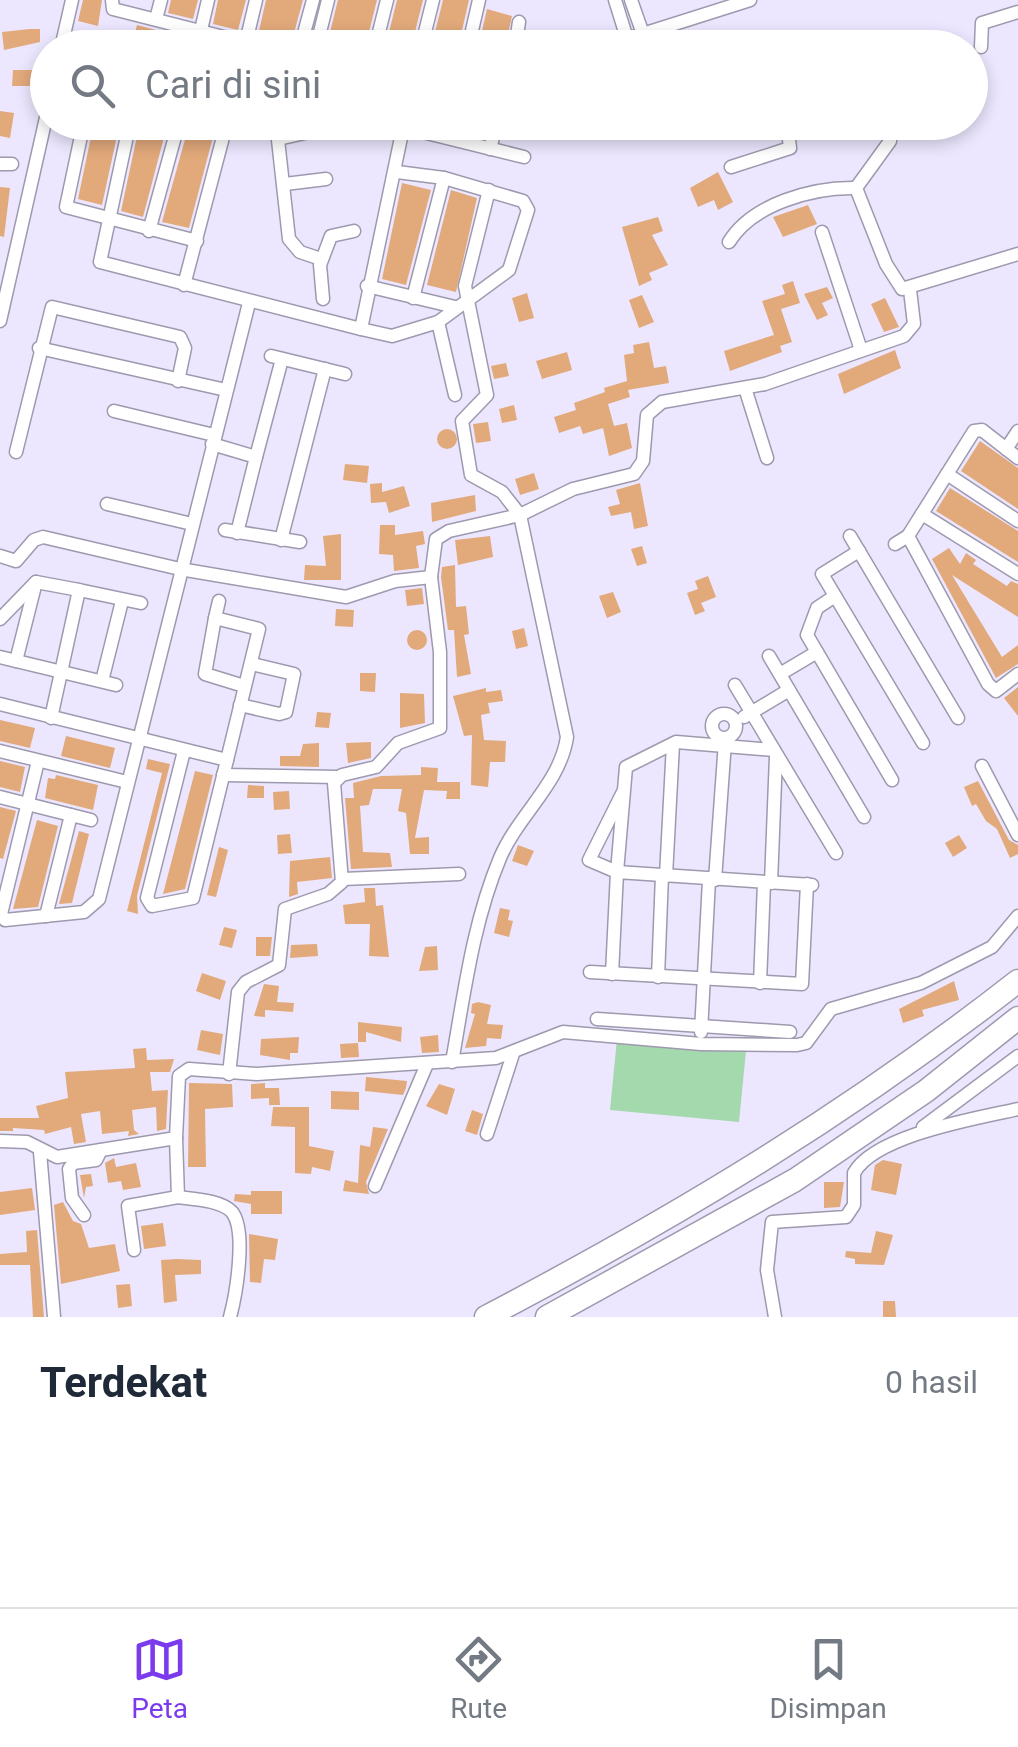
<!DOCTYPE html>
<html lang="id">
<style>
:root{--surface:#fff;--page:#f6f6f7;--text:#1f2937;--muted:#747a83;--line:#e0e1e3;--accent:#7c3aed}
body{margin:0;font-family:Roboto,sans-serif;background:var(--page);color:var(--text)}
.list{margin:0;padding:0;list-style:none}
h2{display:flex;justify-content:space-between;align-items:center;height:130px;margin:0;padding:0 40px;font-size:42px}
h2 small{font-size:32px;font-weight:400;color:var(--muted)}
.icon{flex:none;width:55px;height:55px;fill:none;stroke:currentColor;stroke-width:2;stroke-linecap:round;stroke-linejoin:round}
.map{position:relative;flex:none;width:1018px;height:1317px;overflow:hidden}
.search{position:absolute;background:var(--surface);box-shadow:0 5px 15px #0003;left:30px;right:30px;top:30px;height:110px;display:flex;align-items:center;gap:25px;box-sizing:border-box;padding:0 35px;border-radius:55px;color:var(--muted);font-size:38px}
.sheet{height:290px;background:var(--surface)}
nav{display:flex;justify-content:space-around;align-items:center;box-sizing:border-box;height:140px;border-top:2px solid var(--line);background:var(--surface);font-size:28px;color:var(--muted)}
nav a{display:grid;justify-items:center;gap:5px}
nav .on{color:var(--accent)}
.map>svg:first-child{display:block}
.green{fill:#a4d9ae}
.building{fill:#e2a97b}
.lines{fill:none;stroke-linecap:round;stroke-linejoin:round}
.minor-casing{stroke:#9e99ae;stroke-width:15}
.motorway-casing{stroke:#9e99ae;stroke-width:25}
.minor{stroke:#fff;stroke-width:12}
.motorway{stroke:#fff;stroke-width:22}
</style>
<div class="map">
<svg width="1018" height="1317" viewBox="0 0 1018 1317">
<rect width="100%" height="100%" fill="#ece7fe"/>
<polygon class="green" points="617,1039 746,1051 739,1122 610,1110"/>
<g class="building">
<polygon points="83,0 102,0 98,26 78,21"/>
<polygon points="171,0 198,0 193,19 168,13"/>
<polygon points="218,0 246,0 238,30 213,24"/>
<polygon points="266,0 303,0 290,48 277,48 273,40 258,35"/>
<polygon points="338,0 377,0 365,48 326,48"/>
<polygon points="397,0 423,0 411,48 385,48"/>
<polygon points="443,0 469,0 458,48 431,48"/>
<polygon points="487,9 512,16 505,48 478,48"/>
<polygon points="137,25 224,48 131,48"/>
<polygon points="30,29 40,29 40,42 4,50 2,32"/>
<polygon points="13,70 34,70 33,86 12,86"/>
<polygon points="0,111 14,113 10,138 0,136"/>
<polygon points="94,122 120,122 102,205 78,199"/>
<polygon points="140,122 168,122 143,217 121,211"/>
<polygon points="426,122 487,122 483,137"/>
<polygon points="189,125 213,137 189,228 162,222"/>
<polygon points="718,172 733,202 718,210 714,200 698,207 690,188"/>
<polygon points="402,183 431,190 406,285 382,279"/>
<polygon points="0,187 10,188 4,237 0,236"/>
<polygon points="451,190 477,198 456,292 427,285"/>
<polygon points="808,205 817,224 783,237 773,217"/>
<polygon points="658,217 663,231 652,235 668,265 649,273 652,280 639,286 622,227"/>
<polygon points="793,281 800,303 781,309 792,342 780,346 782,352 730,371 724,351 774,335 762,301 785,294 782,285"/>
<polygon points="827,287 833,298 822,303 828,315 817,320 804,294"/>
<polygon points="527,293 534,318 519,322 512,298"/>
<polygon points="642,295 654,322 639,328 629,300"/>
<polygon points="885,298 899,327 884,332 871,304"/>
<polygon points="649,342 654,368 666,366 669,383 628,390 630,397 608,404 614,426 627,423 632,448 609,456 603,428 583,434 580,426 559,433 554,417 576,410 574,403 605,392 604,388 627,381 624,355 634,353 633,345"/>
<polygon points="895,350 901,368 844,394 838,374"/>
<polygon points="567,352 572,370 542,379 536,361"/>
<polygon points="506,363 509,376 494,379 491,366"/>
<polygon points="514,405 517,420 502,423 499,409"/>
<polygon points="488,422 491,441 476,443 473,424"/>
<circle cx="447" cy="439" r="10"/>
<polygon points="980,441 1018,468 1018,509 961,471"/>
<polygon points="345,464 369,466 367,483 343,480"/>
<polygon points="534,473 539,489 520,495 515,479"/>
<polygon points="382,483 382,492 404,486 410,506 389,513 386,502 371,503 370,484"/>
<polygon points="640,483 648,526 634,529 631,512 611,516 608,507 620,504 616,490"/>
<polygon points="950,488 1018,531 1018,562 936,511"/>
<polygon points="475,495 476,511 432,522 431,503"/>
<polygon points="380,525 395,525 395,535 423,531 425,544 416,546 419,568 394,571 393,555 379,554"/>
<polygon points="341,534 341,580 304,580 305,565 326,566 323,536"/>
<polygon points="490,536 493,557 458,565 455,540"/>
<polygon points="642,546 647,563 637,566 631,549"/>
<polygon points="949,548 960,564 966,553 976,560 973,564 1007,586 1011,581 1018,584 1018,617 952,575 1002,657 1018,645 1018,664 996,678 932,559"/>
<polygon points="455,565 456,607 466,606 469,634 464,635 471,674 457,677 454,630 448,630 441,577 442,567"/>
<polygon points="708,576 716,597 701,603 705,611 695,615 687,593 698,589 695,581"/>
<polygon points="422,588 424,604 407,606 405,590"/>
<polygon points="613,592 621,612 607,618 599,596"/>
<polygon points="336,609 354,610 353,627 335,626"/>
<polygon points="524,628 528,646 516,649 512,631"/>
<circle cx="417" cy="640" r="10"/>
<polygon points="360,673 376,673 375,692 360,691"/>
<polygon points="1018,687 1018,716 1004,698"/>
<polygon points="486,688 486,692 501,690 503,701 488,703 490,713 481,715 484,740 506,741 505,762 490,762 488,787 471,785 472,735 464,736 453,696"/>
<polygon points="400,693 424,694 425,723 400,728"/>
<polygon points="317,712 331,713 329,728 315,727"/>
<polygon points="0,720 35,728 30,748 0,741"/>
<polygon points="66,736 115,748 110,768 61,756"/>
<polygon points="371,742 371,758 348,763 346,743"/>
<polygon points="319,743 319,767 280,766 280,756 300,756 303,744"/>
<polygon points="148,759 170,764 137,896 138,914 127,911 162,773 146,769"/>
<polygon points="0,761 25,767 20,792 0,787"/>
<polygon points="421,767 438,768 437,782 460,782 460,799 446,799 447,791 424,790 415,838 429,837 429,854 410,854 406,813 398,811 402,789 373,789 369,805 360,806 363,852 390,853 392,867 351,869 345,798 354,798 353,783 381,776 421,775"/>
<polygon points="195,771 213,775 185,889 163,894"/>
<polygon points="56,775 98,785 93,810 45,798 48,778 55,779"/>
<polygon points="978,781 1009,840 1018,845 1018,854 1010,858 997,829 986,821 976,804 972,806 964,787"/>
<polygon points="248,785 264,786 264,798 247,798"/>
<polygon points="289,791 290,809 274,810 273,792"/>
<polygon points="0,807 16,811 3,859 0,858"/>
<polygon points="37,820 58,826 38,907 13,909"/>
<polygon points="79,831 89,834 72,903 59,904"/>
<polygon points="290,834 292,853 278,854 277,835"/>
<polygon points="959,835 967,848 953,857 945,843"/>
<polygon points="518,845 534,851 527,866 512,861"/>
<polygon points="219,847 228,850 216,897 207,895"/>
<polygon points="330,857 332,878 297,882 298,894 289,897 290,861"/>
<polygon points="364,888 375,888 376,906 383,905 389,957 369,956 370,924 345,924 343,905 365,902"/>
<polygon points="500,908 510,910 508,920 513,921 509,937 494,933"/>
<polygon points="224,927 237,930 232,948 219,945"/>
<polygon points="256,937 272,937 270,956 256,956"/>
<polygon points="317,944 318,956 290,958 291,945"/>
<polygon points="437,946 438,970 419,971 425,947"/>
<polygon points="202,973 226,981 220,1000 196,991"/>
<polygon points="954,981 959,1000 922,1010 924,1016 903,1023 899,1009"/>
<polygon points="264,984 279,986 277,1002 294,1003 293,1012 265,1010 265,1017 254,1016"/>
<polygon points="478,1002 491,1005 487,1024 503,1025 501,1039 487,1038 486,1046 465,1048 475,1014 471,1013 472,1004"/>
<polygon points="358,1022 402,1027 401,1042 366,1032 366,1042 358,1042"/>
<polygon points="201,1030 223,1034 220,1055 197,1050"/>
<polygon points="438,1035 439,1052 422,1053 420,1037"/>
<polygon points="299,1037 298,1053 290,1053 290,1060 260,1055 261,1039"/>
<polygon points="358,1043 359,1057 341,1058 340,1044"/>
<polygon points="146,1048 147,1060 174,1059 170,1072 150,1072 152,1091 168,1090 166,1129 157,1131 156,1107 132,1110 134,1130 139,1134 128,1136 129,1131 102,1134 100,1111 81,1114 86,1142 74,1144 71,1127 45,1134 44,1130 13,1128 13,1131 0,1131 0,1118 39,1118 36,1106 68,1098 65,1072 135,1068 133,1049"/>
<polygon points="366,1077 407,1081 406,1088 403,1095 365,1091"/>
<polygon points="189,1083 232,1084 233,1107 205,1109 206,1167 188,1167"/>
<polygon points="265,1083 265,1088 279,1088 280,1105 269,1105 269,1098 251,1099 251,1084"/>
<polygon points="439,1084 455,1089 447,1115 426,1106"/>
<polygon points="331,1091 359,1092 359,1110 331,1109"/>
<polygon points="273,1107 309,1107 309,1146 334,1151 330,1171 312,1167 311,1174 295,1173 295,1127 271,1126"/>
<polygon points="472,1110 483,1114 477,1135 465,1131"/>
<polygon points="373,1127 388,1129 366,1182 369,1194 343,1191 345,1180 358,1183 360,1145 370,1147"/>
<polygon points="114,1158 116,1167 136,1163 141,1187 123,1190 121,1181 108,1183 105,1163"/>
<polygon points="883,1160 902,1164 896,1195 871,1190 875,1165"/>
<polygon points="91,1174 93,1186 86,1187 84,1198 80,1175"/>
<polygon points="824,1182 844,1182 840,1207 824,1208"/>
<polygon points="32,1188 35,1210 0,1215 0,1192"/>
<polygon points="251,1191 282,1191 282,1214 251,1214 251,1204 234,1201 235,1194 251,1195"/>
<polygon points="63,1202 73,1221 81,1224 89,1248 115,1244 120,1271 61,1284 54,1205"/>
<polygon points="163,1223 166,1246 144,1249 141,1226"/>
<polygon points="37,1230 44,1317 33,1317 30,1265 0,1265 0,1254 27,1252 26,1231"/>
<polygon points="876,1231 893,1235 884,1265 855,1264 855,1259 845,1257 846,1251 871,1253"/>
<polygon points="249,1234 278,1239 275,1260 264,1259 261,1283 250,1282"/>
<polygon points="177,1259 201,1260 201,1274 175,1275 177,1301 164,1303 161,1260"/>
<polygon points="130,1284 132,1306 118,1308 116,1285"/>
<polygon points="883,1301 895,1301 896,1317 883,1317"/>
</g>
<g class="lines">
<g class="minor-casing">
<g id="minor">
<polyline points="112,0 113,9 267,48"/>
<polyline points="615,0 629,45"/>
<polyline points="631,0 643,34"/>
<polyline points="156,19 161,0"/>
<polyline points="201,30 208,0"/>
<polyline points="517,38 542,48"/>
<polyline points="627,39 750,0"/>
<polyline points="246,42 256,0"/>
<polyline points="981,47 982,23 1018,12"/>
<polyline points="61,48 72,0"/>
<polyline points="300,48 313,0"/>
<polyline points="316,48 328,0"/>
<polyline points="375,48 387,0"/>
<polyline points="421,48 433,0"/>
<polyline points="468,48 479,0"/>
<polyline points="515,48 519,22"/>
<polyline points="84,122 66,207 197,241"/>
<polyline points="130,122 100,262 361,329 403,128"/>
<polyline points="198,122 226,130"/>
<polyline points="276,122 289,239 300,252 321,259"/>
<polyline points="382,122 524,157"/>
<polyline points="656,122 667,132 698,122"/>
<polyline points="857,122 864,132 892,125 890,141 856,188 886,264 902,289 1018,254"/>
<polyline points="278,139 323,129"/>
<polyline points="490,149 497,122"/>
<polyline points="0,164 12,164"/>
<polyline points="731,167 790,148 787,122"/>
<polyline points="285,184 326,179"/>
<polyline points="149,231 179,122"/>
<polyline points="822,232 861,350"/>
<path d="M729,242C752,204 813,187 856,188"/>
<polyline points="184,285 227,122"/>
<polyline points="367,286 455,307"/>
<polyline points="413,298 444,178"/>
<polyline points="323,299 320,265 331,236 354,231"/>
<polyline points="0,321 48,109"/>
<polyline points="438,322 455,395"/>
<polyline points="361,329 392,336 438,322 509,270 528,210 523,201 444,178 397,172"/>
<polyline points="39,348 226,390"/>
<polyline points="271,356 345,374"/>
<polyline points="745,388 767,458"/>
<polyline points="114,411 214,435"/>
<polyline points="212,444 256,457 237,533"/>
<polyline points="1006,449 1018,431"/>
<polyline points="16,452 52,307 180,337 185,348 178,381"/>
<polyline points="256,457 282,359"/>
<polyline points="1018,458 982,430 974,431 908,536 988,684 996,691 1018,674"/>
<polyline points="947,474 1018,521"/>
<polyline points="107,504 192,524"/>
<polyline points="922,514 1018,574"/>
<polyline points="225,530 300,542"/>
<polyline points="850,536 958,718"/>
<polyline points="281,540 325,369"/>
<polyline points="895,544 908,536"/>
<polyline points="859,551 822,574 923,743"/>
<polyline points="0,556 16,561 34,540 43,537 180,569 346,597 395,581 431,577"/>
<polyline points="79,590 141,603"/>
<polyline points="835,596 817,608 807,635 892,780"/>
<polyline points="215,618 219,601"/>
<polyline points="0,619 36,582 79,590 51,718"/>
<polyline points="769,656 864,817"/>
<polyline points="0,657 116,685"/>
<polyline points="16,661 36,582"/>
<polyline points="780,674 817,652"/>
<polyline points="102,681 122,601"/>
<polyline points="735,685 836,853"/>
<polyline points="0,704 227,760 193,898 152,906 147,898 184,751"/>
<polyline points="240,705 279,714 286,712 294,674 252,664"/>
<circle cx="724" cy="726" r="12"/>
<polyline points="744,717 789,690"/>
<polyline points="0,751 127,782"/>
<polyline points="227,760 259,629 215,618 205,674 244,686"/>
<polyline points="38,761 1,914 5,920 84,912 99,899 249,303"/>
<polyline points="982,766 1018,835"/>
<polyline points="223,775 338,777"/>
<polyline points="624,790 589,860 617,872 626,767 676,742 774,750"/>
<polyline points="0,797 71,815 46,916"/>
<polyline points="71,815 91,820"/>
<polyline points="666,876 673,744"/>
<polyline points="343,879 459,874"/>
<polyline points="715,880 725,742"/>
<polyline points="771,883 776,756"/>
<polyline points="590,972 802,984 807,884"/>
<polyline points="612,974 617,872 812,885"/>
<polyline points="658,977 662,875"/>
<polyline points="760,983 764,883"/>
<polyline points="597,1019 790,1032"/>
<polyline points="701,1032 709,880"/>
<path d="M452,1062C464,995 473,922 500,858C518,815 560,784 567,737L520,515L502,492L471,475L462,421L487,395L465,286L489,190"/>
<polyline points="229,1074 238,992 246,982 279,965 285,909 328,894 342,882 334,783 342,775 376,767 398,743 440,728 440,652 431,577 436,539 449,531 520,515 573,489 634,474 643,461 647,415 662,402 765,384 904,336 914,324 910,290"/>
<polyline points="923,1127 1018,1056"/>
<polyline points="487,1134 513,1054"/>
<path d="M176,1138L178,1197C193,1199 221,1200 232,1212C247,1231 236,1295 230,1317"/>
<polyline points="0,1141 27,1142 57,1157 176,1138 179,1076 189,1069 257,1074 496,1058 563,1032 701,1044 797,1045 806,1043 831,1009 921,983 992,947 1018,916"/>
<polyline points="40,1152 54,1317"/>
<polyline points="375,1186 427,1064"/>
<polyline points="84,1215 72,1198 69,1169 73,1163 96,1160 101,1150"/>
<polyline points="134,1250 128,1206 178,1197"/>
<path d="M775,1317L767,1270L772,1222L846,1217L854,1205V1173C875,1135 978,1118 1018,1109"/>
</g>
</g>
<g class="motorway-casing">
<g id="motorway">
<path d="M486,1317C677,1217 848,1114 1018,981"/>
<polyline points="547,1317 795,1180 926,1091 1018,1018"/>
</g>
</g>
<use href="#minor" class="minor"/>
<use href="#motorway" class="motorway"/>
</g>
</svg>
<div class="search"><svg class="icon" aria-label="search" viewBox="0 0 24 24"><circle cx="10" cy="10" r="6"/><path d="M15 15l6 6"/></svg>Cari di sini</div>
</div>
<section class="sheet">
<h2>Terdekat<small>0 hasil</small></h2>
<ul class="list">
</ul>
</section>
<nav>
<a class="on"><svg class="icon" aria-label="map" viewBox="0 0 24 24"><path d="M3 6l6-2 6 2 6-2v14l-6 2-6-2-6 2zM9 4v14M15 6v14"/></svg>Peta</a>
<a><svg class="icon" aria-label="directions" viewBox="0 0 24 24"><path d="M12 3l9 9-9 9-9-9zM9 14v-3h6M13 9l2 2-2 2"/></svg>Rute</a>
<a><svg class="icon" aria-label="saved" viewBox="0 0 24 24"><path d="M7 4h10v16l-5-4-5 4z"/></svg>Disimpan</a>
</nav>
